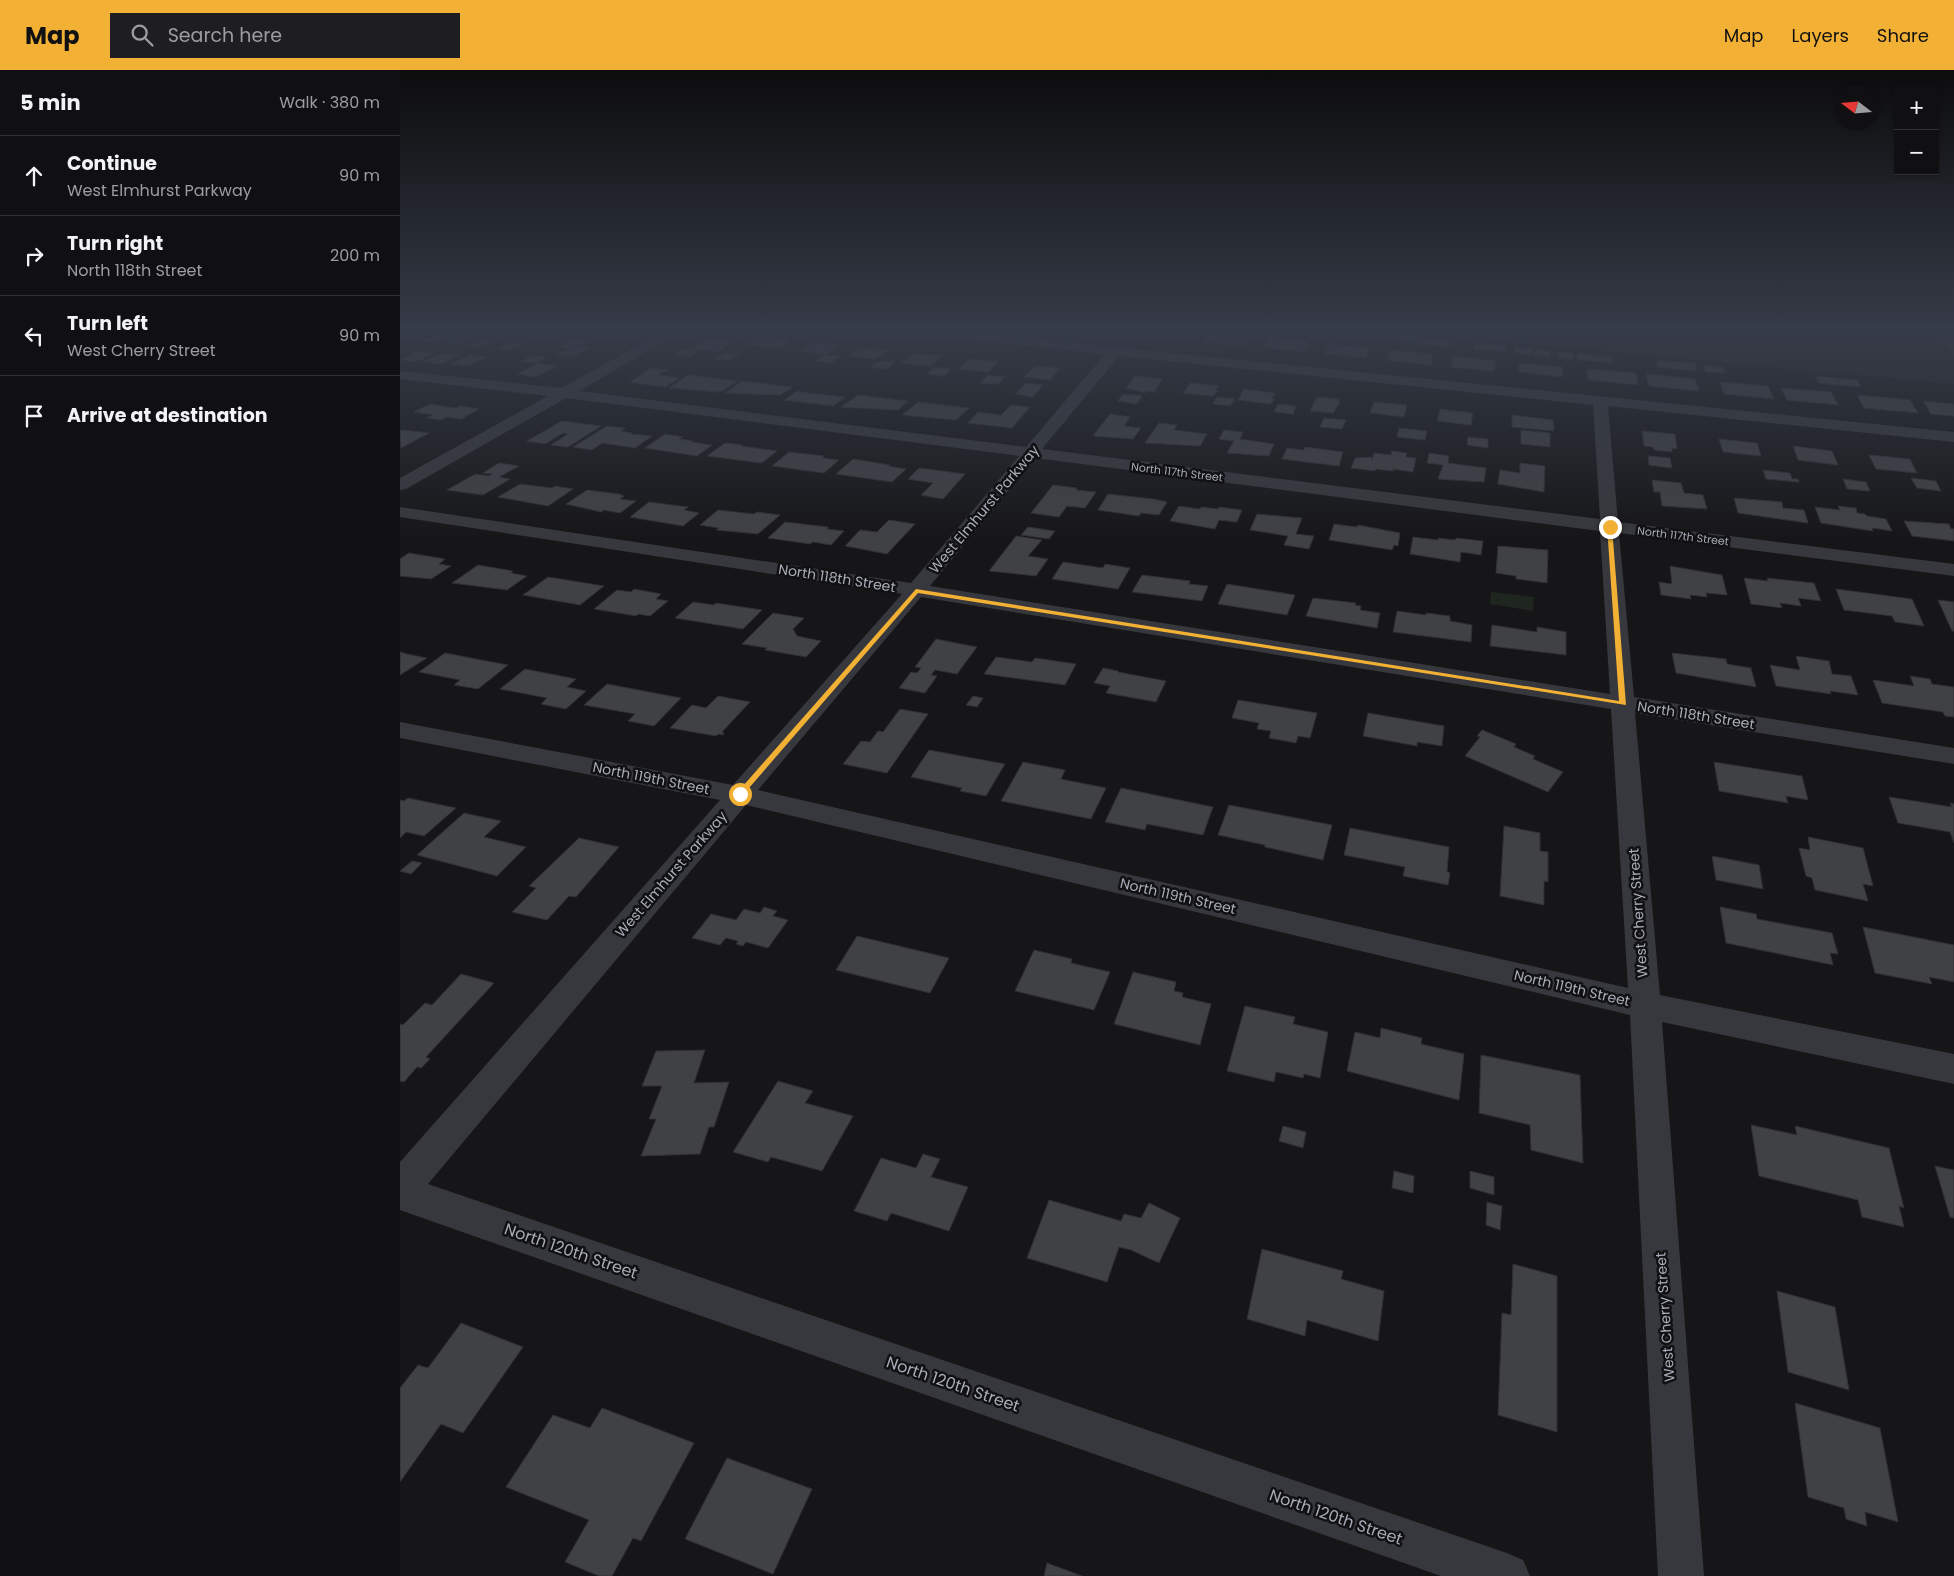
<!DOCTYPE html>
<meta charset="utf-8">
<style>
:root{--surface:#101012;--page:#1e1e20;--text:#f1f3f6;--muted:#9c9d9f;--line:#303032;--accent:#f2b134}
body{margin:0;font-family:Poppins,sans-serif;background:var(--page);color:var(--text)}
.controls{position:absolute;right:15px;top:15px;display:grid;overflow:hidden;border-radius:0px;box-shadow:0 1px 4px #0004}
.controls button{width:45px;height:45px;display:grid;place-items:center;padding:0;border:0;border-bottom:1px solid var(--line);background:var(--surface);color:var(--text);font:25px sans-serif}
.compass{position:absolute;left:1434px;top:15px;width:45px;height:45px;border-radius:50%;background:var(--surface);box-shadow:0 1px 4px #0004;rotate:286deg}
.stop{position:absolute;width:15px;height:15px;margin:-11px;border:4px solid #f2b134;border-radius:50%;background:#fff}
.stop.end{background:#f2b134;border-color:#fff;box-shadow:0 1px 5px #0008}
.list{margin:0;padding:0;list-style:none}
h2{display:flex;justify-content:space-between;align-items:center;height:65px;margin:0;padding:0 20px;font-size:21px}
h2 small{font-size:16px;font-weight:400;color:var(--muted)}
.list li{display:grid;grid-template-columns:32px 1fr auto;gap:15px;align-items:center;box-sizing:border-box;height:80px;padding:0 20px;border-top:1px solid var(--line)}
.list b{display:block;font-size:19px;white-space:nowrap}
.list p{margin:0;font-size:16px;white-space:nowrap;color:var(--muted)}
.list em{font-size:16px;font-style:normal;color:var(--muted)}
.icon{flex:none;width:28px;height:28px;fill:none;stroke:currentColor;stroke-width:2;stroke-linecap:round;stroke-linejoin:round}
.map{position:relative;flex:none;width:1554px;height:1506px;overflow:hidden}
header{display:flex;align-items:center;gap:30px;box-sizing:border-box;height:70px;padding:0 25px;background:var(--accent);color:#111}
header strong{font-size:24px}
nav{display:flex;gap:28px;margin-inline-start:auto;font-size:18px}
.search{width:350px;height:45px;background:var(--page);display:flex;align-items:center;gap:12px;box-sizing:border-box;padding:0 18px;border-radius:0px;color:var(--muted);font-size:19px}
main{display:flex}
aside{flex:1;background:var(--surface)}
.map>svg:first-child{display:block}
.built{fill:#222225}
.green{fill:#1e261f}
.building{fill:#404145;stroke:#303034}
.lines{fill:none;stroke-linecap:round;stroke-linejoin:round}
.street{fill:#37383d;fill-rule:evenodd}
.route{fill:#f2b134}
.labels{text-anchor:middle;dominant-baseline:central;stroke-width:5;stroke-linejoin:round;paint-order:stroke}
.far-street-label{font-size:11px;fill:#a8adb8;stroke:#111113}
.street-label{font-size:14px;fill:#a8adb8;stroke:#111113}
.near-street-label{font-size:16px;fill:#a8adb8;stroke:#111113}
</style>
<header>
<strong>Map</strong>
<div class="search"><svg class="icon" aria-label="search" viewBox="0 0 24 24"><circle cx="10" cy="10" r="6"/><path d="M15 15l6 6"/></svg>Search here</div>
<nav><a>Map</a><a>Layers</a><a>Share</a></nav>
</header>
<main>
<aside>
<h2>5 min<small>Walk · 380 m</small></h2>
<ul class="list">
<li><svg class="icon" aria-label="ahead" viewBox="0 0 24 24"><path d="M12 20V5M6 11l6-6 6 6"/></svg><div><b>Continue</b><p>West Elmhurst Parkway</p></div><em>90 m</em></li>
<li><svg class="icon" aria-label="right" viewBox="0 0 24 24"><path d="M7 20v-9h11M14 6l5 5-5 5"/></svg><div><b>Turn right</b><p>North 118th Street</p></div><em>200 m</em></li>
<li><svg class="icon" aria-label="left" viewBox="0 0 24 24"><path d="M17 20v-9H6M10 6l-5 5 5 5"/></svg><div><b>Turn left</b><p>West Cherry Street</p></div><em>90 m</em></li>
<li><svg class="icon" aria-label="arrive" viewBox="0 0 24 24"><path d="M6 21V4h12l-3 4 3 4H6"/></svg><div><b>Arrive at destination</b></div></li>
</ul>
</aside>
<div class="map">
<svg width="1554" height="1506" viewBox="0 0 1554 1506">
<rect width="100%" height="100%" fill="#161618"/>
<polygon class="built" points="1119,261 1554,261 1554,314 1118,273"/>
<polygon class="green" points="1091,522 1134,527 1133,541 1090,534"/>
<g class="building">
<polygon points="10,261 25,263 11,269 0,268 0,265"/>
<polygon points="203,261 222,261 207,269 185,266"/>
<polygon points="695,261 738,261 734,265"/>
<polygon points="752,261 794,261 788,270 748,266"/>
<polygon points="809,262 850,266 844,276 803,272"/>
<polygon points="958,262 974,264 972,269 956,267"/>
<polygon points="1550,264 1554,265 1554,285 1540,269 1542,269 1540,267 1542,265"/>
<polygon points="36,265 47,267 34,272 23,271"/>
<polygon points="360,266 391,270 379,278 347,275 350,273 347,273"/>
<polygon points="1002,266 1017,267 1015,273 1000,272"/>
<polygon points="58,267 71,268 59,274 45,273"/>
<polygon points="868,267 910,271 905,282 862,278"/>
<polygon points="175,268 190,270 178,276 190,278 172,287 156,285 169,278 157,277"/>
<polygon points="1019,268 1050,271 1049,277 1017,274"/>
<polygon points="307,269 333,272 317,282 291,279"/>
<polygon points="81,271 92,272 80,278 69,276"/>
<polygon points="412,272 439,275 426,284 399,281"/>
<polygon points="110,273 122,274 110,280 98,278"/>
<polygon points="1074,273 1107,276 1106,282 1074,279"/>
<polygon points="929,274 970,278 966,288 925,284"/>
<polygon points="460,277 486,280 491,279 475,289 448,286"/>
<polygon points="1114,277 1131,278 1132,285 1114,283"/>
<polygon points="284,279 299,280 289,287 274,285"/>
<polygon points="990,280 1033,284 1031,295 987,290"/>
<polygon points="1135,280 1150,281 1150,287 1134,286"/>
<polygon points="16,281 35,283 16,292 0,290"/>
<polygon points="1158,282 1173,283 1173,289 1158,288"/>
<polygon points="42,283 60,285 41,294 23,292"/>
<polygon points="325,283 340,284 330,290 315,289"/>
<polygon points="513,283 541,286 536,290 538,290 529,296 501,293"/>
<polygon points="1177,283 1194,285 1194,291 1177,290"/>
<polygon points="69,285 86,287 68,296 51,294"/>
<polygon points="425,285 440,286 432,293 416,291"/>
<polygon points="1194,285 1212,287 1213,293 1194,291"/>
<polygon points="132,286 146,287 136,293 121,291"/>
<polygon points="1053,286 1095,291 1094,301 1051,297"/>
<polygon points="569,289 598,292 588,302 558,299"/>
<polygon points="1256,290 1295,293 1297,301 1257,297"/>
<polygon points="479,291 495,292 487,299 471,297"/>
<polygon points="138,293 157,296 136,307 117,304"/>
<polygon points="1119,293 1162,297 1162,307 1119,302"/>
<polygon points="1303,295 1322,297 1325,303 1306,302"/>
<polygon points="635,296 660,298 650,310 624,307"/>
<polygon points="534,297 551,299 544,306 527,304"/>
<polygon points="251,298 268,300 258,305 279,308 265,317 230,312"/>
<polygon points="1187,299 1236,303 1238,315 1188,310"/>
<polygon points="1246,304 1295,309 1299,321 1249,316"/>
<polygon points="288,305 337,311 321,322 269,318"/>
<polygon points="588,305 605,307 598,314 580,313"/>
<polygon points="735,306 762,309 754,322 747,321 746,323 726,318"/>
<polygon points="1415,306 1436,308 1439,315 1419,313"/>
<polygon points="1436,308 1457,310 1461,317 1439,315"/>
<polygon points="342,311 392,317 380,325 325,323"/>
<polygon points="1320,312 1368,316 1374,329 1324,324"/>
<polygon points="626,313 643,315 633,327 615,324"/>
<polygon points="790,313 819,316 816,320 818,321 813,326 783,323"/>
<polygon points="1381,318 1431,322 1438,335 1387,330"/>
<polygon points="844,319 875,323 872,329 875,329 870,334 838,330"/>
<polygon points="397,321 409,323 445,327 433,336 384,330"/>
<polygon points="723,324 742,326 737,334 718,331"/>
<polygon points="458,325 508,331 498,340 441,337"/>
<polygon points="1457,325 1510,330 1518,343 1464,338"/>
<polygon points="817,327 835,329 830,336 813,334"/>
<polygon points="917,327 939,329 938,332 940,332 933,343 910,341"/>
<polygon points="1523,331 1554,334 1554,346 1531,344"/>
<polygon points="518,332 569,338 556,350 502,345"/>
<polygon points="974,332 1007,335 1004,347 970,343"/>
<polygon points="30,334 55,338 60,336 79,339 61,349 47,347 41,350 27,348 33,345 14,342"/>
<polygon points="878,334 896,336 893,344 874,342"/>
<polygon points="611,335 630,337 612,358 568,353 578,342 601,345"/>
<polygon points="1040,339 1073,343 1071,355 1037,351"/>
<polygon points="710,344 730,347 724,356 741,358 733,369 693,366"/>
<polygon points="1112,345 1153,350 1154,361 1112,357"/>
<polygon points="924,348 946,350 942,359 920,357"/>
<polygon points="162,351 201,356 168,377 151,375 168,364 163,363 145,374 127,371"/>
<polygon points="759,353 777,355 774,360 807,364 800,376 745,373"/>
<polygon points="207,356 225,358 221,361 232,363 231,364 252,366 235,378 202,373 192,380 173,377"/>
<polygon points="999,358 1027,361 1025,370 997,367"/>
<polygon points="2,360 12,361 29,363 1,378 0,361"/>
<polygon points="824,360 843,362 840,369 874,374 869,386 827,383 834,371 819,369"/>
<polygon points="1121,360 1150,363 1150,377 1121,374"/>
<polygon points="1242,361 1275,364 1277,379 1272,378 1272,382 1254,380 1253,377 1244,376"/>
<polygon points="265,364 283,367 279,369 293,371 291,372 312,375 297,386 245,378"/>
<polygon points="1068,367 1088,369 1088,378 1067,375"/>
<polygon points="1319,369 1357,373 1361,386 1323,382"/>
<polygon points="325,373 343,375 341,376 377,381 362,393 307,386"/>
<polygon points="1393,376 1432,381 1438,395 1398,390"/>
<polygon points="905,377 943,382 939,396 882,389 887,378 904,380"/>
<polygon points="992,381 1007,383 1006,387 1016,388 1013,402 993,399 993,401 976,399 975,401 951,398 955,388 971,387 972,390 974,383 991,385"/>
<polygon points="389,382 424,386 422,388 439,390 424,403 372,396"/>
<polygon points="1029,383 1049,386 1048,393 1086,398 1084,412 1038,409 1043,395 1027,393"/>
<polygon points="1469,385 1510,389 1517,403 1476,399"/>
<polygon points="1248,386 1270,388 1272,398 1249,395"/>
<polygon points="453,389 490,395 488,396 506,399 492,412 436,404"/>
<polygon points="99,393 119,396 99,407 110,409 83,425 47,420 75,404 89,406 92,404 83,403"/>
<polygon points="1120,393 1145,396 1144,422 1098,414 1100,400 1120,403"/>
<polygon points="519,398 565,404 543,429 521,425 533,413 508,409"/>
<polygon points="1363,400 1390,403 1392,409 1398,409 1399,412 1366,409"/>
<polygon points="1511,408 1536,411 1541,421 1517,418"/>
<polygon points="1443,409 1466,412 1470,421 1447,419"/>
<polygon points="1252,410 1281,413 1284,423 1303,425 1307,439 1262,436 1260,422 1254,422"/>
<polygon points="120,414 152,418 155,416 173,419 148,436 98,427"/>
<polygon points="653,415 677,418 676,420 696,422 685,438 667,436 659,447 631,443"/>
<polygon points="187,420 219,424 224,426 220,429 236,431 220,443 204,440 201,442 166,434"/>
<polygon points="708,424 753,429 767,432 759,445 741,443 739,446 698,440"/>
<polygon points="1334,428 1382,432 1383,438 1404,440 1408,453 1338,443"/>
<polygon points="249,432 288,437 284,440 299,443 283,456 230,447"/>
<polygon points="779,436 800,439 801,437 818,439 819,437 842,440 837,452 819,450 815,459 770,451"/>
<polygon points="1438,436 1456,438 1457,443 1465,444 1467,446 1486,449 1492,461 1472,458 1473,461 1421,453 1415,437 1440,440"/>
<polygon points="318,440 354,444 357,442 380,445 358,464 316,460 319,458 300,455"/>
<polygon points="857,444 902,448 896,464 914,466 909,479 884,475 888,466 850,460"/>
<polygon points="489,450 515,454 487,484 445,476 460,460 477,462"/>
<polygon points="1504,451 1549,454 1551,459 1554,459 1554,471 1512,466"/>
<polygon points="385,452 428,457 427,459 444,461 431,475 413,472 410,474 368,468"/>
<polygon points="934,454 957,457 958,455 1000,463 998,476 994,475 992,480 929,470"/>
<polygon points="628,457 655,461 649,469 621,465"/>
<polygon points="616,466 642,470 628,486 648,489 636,506 589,501"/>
<polygon points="1013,467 1038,470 1038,468 1055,470 1056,468 1083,471 1081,485 1061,482 1060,492 1010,484"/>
<polygon points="1098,476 1148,480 1147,513 1116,509 1116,506 1096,503"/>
<polygon points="9,483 45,489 39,494 51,496 31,509 0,506 0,489"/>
<polygon points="663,492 703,498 705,494 730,498 718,519 652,509"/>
<polygon points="78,495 113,501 111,503 127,506 107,520 52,513"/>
<polygon points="1270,496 1322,505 1327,525 1306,523 1307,527 1290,525 1291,529 1261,525 1259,512 1272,514"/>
<polygon points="742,505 790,511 789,514 808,516 802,531 732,522"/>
<polygon points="148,507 204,516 180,535 123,525"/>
<polygon points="1344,508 1368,511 1367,508 1414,513 1421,531 1398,528 1401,536 1380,533 1382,538 1351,534"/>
<polygon points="827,514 895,525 887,545 818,534"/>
<polygon points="234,519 261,524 256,529 268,531 250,546 238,544 236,546 194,539 217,520 231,522"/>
<polygon points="1436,519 1512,529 1524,556 1495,552 1492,546 1444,540"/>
<polygon points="913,528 956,533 955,535 961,536 960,540 980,543 977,558 906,546"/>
<polygon points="1538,530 1554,532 1554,561 1552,561"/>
<polygon points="293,532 314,535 316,533 362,540 343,559 275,548"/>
<polygon points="997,541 1026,545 1026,543 1050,546 1050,551 1072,555 1071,572 993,562"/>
<polygon points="373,543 404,548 393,559 397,566 421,571 406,587 365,580 367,578 342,574"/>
<polygon points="1092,555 1137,562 1137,557 1166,562 1166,585 1090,576"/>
<polygon points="536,569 577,577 557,604 535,600 531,605 537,606 525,623 499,618 511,602 517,603 521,598 515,597"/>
<polygon points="0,582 7,584 27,588 0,605"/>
<polygon points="45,583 108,595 78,619 54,615 60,610 19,602"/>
<polygon points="1272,583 1326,589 1327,594 1351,598 1356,617 1276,603"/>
<polygon points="1396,586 1429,591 1432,604 1451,606 1458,625 1430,621 1431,624 1376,616 1370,595 1400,600"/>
<polygon points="596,587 632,592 635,588 676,594 665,615 584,604"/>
<polygon points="703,598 718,601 718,602 766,611 756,632 706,623 710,616 694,613"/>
<polygon points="125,599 176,609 167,617 186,621 166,639 141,634 147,628 100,619"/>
<polygon points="1510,606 1530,609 1532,614 1554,617 1554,647 1545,646 1543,642 1482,633 1473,610 1514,616"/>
<polygon points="207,614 281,628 254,656 228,651 235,644 184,635"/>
<polygon points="318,626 350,632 322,662 324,663 323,665 318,664 316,666 270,658 292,635 306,638"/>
<polygon points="573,626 583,628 577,637 566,635"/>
<polygon points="838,630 917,643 910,668 898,666 896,673 869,668 871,661 857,659 859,653 832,648"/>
<polygon points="500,639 528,644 487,703 443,694 461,671 470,672 478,661 483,662"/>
<polygon points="968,643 1044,656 1042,676 1017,672 1017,676 963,666"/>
<polygon points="1082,660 1116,674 1114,677 1135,686 1133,689 1163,702 1148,722 1065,686 1080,667 1077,666"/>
<polygon points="529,680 605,694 586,726 560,721 562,718 511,707"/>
<polygon points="623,692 665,700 661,709 706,718 691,749 601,731"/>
<polygon points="1314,692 1402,706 1408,730 1386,726 1388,733 1319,721"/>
<polygon points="721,718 813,737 803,765 747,754 745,760 705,752"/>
<polygon points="1489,727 1552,737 1550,733 1554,734 1554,773 1550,762 1498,753"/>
<polygon points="8,728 56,738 24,766 6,762 0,768 0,730 4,731"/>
<polygon points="829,735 932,755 923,790 865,777 865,775 818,765"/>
<polygon points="64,743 101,751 84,767 126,777 97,806 17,785"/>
<polygon points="1104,756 1140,763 1140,781 1148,782 1148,812 1144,811 1144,835 1100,826"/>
<polygon points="950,758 1049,777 1047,802 1050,803 1048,815 1003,806 1005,797 944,785"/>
<polygon points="1408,767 1463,778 1473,816 1463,814 1468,831 1415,820 1412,808 1406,806 1399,778 1410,780"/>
<polygon points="179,768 219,777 176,827 169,826 147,850 112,842 136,818 129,816"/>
<polygon points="1312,786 1359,795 1363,819 1316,810"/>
<polygon points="12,791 22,793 11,804 0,801"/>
<polygon points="364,837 377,841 373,846 388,850 368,878 346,872 343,876 336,874 338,871 326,868 320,875 292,868 311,844 336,850 344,839 360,843"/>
<polygon points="1320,837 1356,844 1357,849 1432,863 1438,884 1430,883 1433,895 1326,873"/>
<polygon points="1463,857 1554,875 1554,912 1529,907 1532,914 1475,903"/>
<polygon points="457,866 549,888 530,923 436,900"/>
<polygon points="634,880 672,889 671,893 710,902 694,940 615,921"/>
<polygon points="733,902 776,912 774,921 783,923 782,927 811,934 800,975 714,954"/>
<polygon points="61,904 94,913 26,987 30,989 21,998 17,997 4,1012 0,1011 0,954 3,955 25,933 32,935"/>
<polygon points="845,936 895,947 893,954 928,962 920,1008 904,1004 903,1008 876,1002 874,1012 827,1001"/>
<polygon points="981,958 1022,968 1021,974 1064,984 1059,1030 947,1001 955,962 980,968"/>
<polygon points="305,980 294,1013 329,1012 314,1057 309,1057 300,1084 241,1086 256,1049 249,1049 262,1016 242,1016 256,981"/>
<polygon points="1081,985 1180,1005 1183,1093 1131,1080 1130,1055 1079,1043"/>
<polygon points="378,1011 413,1021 405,1033 453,1046 422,1101 371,1087 368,1092 333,1082"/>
<polygon points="1351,1055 1397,1065 1395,1056 1489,1078 1504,1138 1499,1136 1504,1157 1462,1147 1458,1130 1359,1106"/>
<polygon points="883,1056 906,1062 903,1078 879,1071"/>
<polygon points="523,1084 540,1089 531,1107 568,1117 549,1161 491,1143 487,1151 454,1141 481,1088 516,1098"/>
<polygon points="1535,1096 1554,1100 1554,1148 1550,1147"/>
<polygon points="994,1101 1014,1106 1013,1123 992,1118"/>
<polygon points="1070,1101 1094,1107 1094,1125 1070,1118"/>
<polygon points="649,1130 721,1151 724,1144 741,1148 749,1133 780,1148 759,1193 731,1180 719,1177 707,1212 627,1188"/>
<polygon points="1087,1132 1102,1136 1100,1160 1086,1155"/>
<polygon points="862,1179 943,1201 941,1209 984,1221 978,1271 907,1250 905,1266 847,1249"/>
<polygon points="1113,1194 1157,1206 1157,1362 1098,1345 1102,1243 1111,1245"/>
<polygon points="1377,1221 1435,1237 1449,1320 1388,1302"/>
<polygon points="61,1253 123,1277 63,1363 41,1354 0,1412 0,1318 18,1295 28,1298"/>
<polygon points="1395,1333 1480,1358 1498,1452 1465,1442 1467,1456 1446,1449 1444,1438 1408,1427"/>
<polygon points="202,1338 294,1373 241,1471 233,1468 212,1506 199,1506 165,1492 189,1450 106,1417 153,1345 190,1358"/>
<polygon points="327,1388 412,1419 373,1504 285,1469"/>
<polygon points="647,1493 682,1506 644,1506"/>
</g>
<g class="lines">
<path class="street" d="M265,261H281L179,321L626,377L705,284L519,265L512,261H553L1554,362V372L1208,336L1218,452L1554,494V506L1219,463L1234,627L1554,678V694L1235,643L1260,925L1554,984V1014L1262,952L1304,1506H1258L1230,945L346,735L28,1114L1107,1483L1123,1490L1130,1506H1041L0,1140V1092L320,730L0,668V652L333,715L502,524L0,447V437L511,513L619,386L166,328L6,419L0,420V408L148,326L0,309V301L161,318ZM719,286L1193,335L1200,449L642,379ZM635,388L1200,461L1210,624L530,516ZM521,527L1211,639L1228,918L358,720Z"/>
</g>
<linearGradient id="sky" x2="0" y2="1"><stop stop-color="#0c0c0d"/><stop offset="0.55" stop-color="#363c48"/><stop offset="1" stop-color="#363c48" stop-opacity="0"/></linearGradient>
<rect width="1554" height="471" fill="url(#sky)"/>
<polygon class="route" points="1207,456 1212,457 1226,635 518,523 342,726 340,727 336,724 516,519 1219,631"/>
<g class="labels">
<g class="far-street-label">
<text transform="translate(777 402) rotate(7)">North 117th Street</text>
<text transform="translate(1283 466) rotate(7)">North 117th Street</text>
</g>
<g class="street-label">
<text transform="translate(584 439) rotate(-50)">West Elmhurst Parkway</text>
<text transform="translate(437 508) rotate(9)">North 118th Street</text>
<text transform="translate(1296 645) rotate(9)">North 118th Street</text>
<text transform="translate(251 708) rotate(11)">North 119th Street</text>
<text transform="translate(271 804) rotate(-49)">West Elmhurst Parkway</text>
<text transform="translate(778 826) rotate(13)">North 119th Street</text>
<text transform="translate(1238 843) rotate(-94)">West Cherry Street</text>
<text transform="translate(1172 918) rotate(13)">North 119th Street</text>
<text transform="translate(1265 1247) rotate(-94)">West Cherry Street</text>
</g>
<g class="near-street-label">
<text transform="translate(171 1181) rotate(19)">North 120th Street</text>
<text transform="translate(553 1314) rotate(19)">North 120th Street</text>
<text transform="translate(936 1447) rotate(19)">North 120th Street</text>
</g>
</g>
</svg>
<div class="controls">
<button>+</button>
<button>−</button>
</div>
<svg class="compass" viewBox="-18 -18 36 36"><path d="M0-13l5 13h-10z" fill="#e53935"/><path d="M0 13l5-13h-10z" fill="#9c9d9f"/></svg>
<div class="stop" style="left:340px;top:724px"></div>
<div class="stop end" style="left:1210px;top:457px"></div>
</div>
</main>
